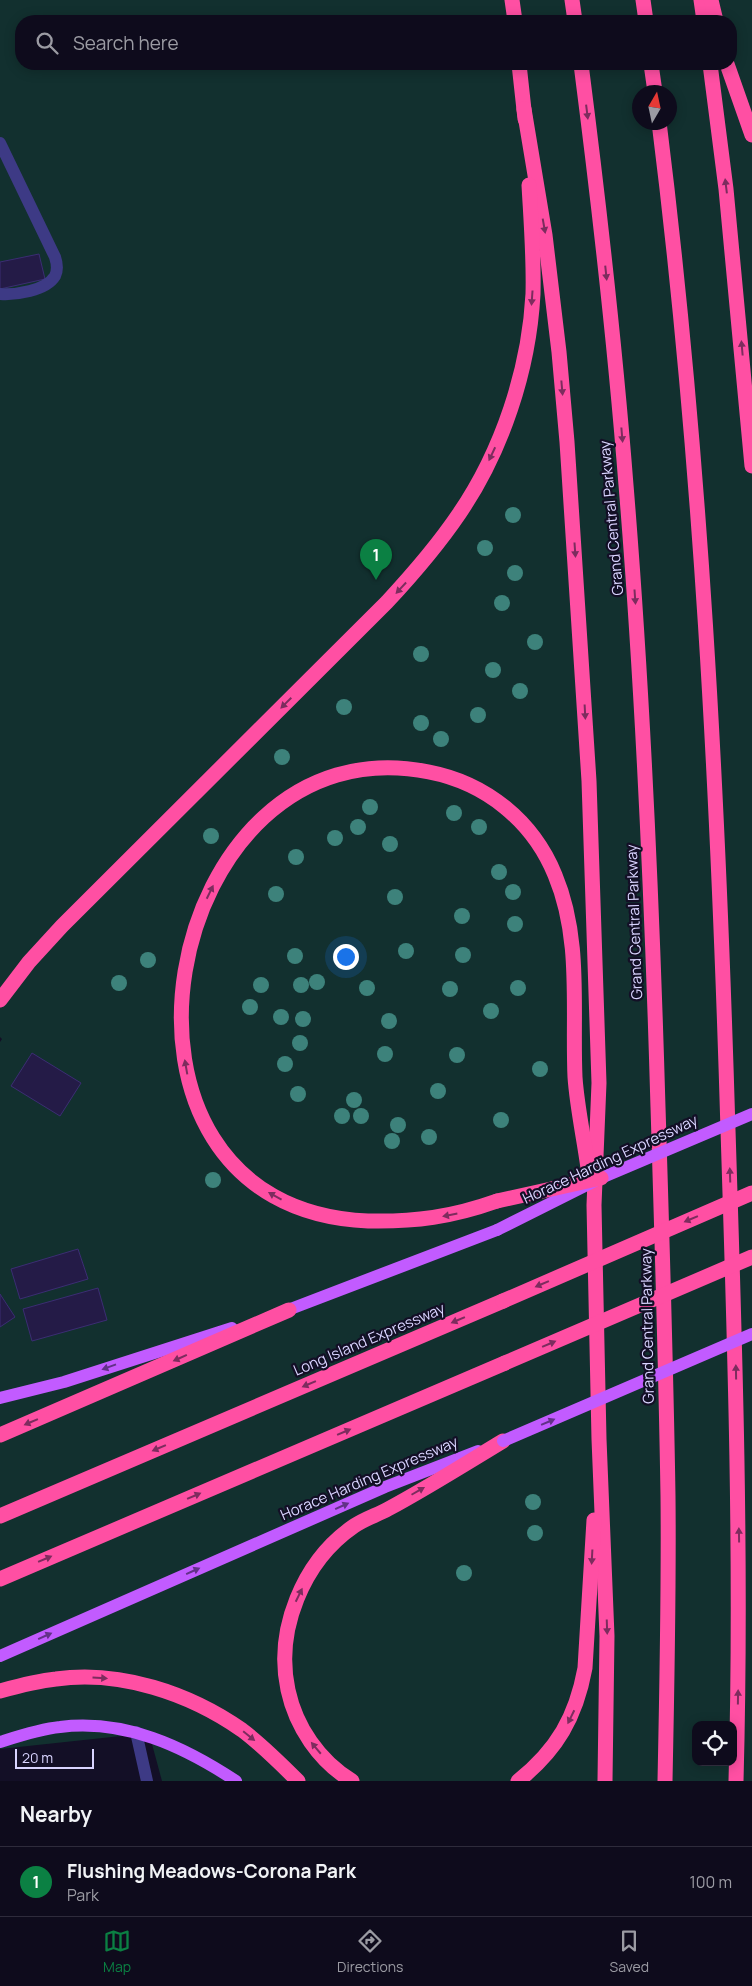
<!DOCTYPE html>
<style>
:root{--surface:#0e0b1c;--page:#171425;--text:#f1f3f6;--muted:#9b9ba3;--line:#2e2b3b;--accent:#0b8043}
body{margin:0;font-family:Manrope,sans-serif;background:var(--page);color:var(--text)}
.controls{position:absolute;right:15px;bottom:15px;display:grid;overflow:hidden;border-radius:10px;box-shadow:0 2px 12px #0003}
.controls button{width:45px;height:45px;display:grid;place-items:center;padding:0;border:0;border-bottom:1px solid var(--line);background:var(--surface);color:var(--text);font:25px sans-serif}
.compass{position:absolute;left:632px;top:85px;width:45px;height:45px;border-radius:50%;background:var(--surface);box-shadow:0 2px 12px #0003;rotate:9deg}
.scale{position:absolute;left:15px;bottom:12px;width:79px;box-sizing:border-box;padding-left:5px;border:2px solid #d9d4ff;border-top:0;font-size:14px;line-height:18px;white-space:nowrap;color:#d9d4ff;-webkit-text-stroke:4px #130f26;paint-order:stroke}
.you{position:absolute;left:345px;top:956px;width:18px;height:18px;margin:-12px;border:4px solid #fff;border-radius:50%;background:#1a73e8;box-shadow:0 0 0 8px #1a73e833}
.badge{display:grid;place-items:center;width:32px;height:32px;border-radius:50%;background:var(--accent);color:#fff;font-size:16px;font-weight:700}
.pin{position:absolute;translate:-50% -41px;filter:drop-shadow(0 1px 2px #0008)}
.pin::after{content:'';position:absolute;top:26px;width:18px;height:15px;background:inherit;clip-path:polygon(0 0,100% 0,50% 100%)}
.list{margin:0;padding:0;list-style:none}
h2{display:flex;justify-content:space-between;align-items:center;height:65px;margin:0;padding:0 20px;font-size:21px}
h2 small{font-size:16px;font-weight:400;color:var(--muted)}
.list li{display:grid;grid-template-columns:32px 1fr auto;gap:15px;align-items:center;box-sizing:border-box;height:70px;padding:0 20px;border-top:1px solid var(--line)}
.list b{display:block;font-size:19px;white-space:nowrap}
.list p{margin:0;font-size:16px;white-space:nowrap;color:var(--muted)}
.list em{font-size:16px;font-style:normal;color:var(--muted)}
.icon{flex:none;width:28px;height:28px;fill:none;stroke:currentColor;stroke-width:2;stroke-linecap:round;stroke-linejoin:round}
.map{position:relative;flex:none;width:752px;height:1781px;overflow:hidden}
.search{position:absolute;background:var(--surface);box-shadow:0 2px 12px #0003;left:15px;right:15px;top:15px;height:55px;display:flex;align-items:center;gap:12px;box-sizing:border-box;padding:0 18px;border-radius:20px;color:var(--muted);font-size:19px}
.sheet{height:135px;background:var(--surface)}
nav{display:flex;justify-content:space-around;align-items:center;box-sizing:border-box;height:70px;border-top:1px solid var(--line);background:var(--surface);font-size:14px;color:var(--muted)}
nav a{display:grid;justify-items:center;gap:2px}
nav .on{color:var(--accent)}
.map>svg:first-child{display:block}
.green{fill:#12302f;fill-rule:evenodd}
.building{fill:#241b47;stroke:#3b2d73}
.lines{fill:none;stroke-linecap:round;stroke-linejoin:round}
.minor{stroke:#3d3a85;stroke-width:12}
.major{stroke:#c25bff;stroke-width:12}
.highway{stroke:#ff4fa3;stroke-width:15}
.major-bridge{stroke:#c25bff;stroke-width:12}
.highway-bridge{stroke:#ff4fa3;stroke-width:15}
.tree{fill:#3d827b}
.oneway{fill:#7d2c5e}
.oneway2{fill:#623188}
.labels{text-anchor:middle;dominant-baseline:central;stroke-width:4.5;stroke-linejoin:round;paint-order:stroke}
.street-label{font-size:15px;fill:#d9d4ff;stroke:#130f26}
</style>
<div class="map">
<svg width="752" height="1781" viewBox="0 0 752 1781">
<rect width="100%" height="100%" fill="#130f26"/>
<path class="green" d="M0,0H752V1781H162L149,1733L0,1749V1042L2,1039L0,1037ZM21,21H731V64H21ZM640,92H670V122H640ZM696,1725H733V1762H696Z"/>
<g class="building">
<polygon points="39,254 45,279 0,289 0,262"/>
<polygon points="32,1053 81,1083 60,1116 11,1086"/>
<polygon points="78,1249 88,1279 20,1299 11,1269"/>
<polygon points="98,1288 107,1320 32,1341 23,1309"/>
<polygon points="0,1294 15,1317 0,1327"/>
</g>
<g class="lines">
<g class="minor">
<path d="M0,143L55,257C57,263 58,270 55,276C46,291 15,295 0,294"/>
<polyline points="136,1732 147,1781"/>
</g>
<g class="major">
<polyline points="280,1313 497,1230"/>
<polyline points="0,1398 64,1382 232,1328"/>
<polyline points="0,1656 385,1487 478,1451"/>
<path d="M0,1742C19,1736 40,1729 60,1727C125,1719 183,1746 236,1781"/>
</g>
<g class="highway">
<polyline points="512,0 515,21"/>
<polyline points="572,0 575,21"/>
<polyline points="643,0 646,21"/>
<polyline points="701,0 704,21"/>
<polyline points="711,0 716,21"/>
<polyline points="519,64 525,119"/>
<path d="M581,64C599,204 615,344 626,485C643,692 652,899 658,1107C662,1236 666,1366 668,1496C669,1591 667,1686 665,1781"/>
<polyline points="651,64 655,92"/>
<polyline points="710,64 726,189 752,466"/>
<polyline points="727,64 752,135"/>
<polyline points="524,109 545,235 559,352 567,442 589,781 599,1083 594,1205 599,1439 607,1636 605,1781"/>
<path d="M659,122C701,458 718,793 728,1130C735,1347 742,1564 736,1781"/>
<path d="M0,1000L29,962L62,926L387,602C413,574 438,545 459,514C502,451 529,370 533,294C534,258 531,221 529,185"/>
<path d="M497,1201C452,1217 415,1222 368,1221C68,1209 160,717 429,772C486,783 533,821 555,875C582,939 572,1010 575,1077C577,1107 584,1138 588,1168"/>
<polyline points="0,1435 289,1310"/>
<polyline points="0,1516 503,1301"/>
<polyline points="0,1579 505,1363"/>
<path d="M0,1691C18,1686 37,1681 56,1679C120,1670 189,1693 242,1730C262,1745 280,1763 298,1781"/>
<path d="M352,1781C319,1761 296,1727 288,1690C275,1630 303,1561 354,1526C364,1519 377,1515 388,1509C427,1488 465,1464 503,1441"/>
<path d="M518,1781C557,1750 576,1717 585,1668L594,1520"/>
</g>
<g class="major-bridge">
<polyline points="497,1230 601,1178 752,1114"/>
<polyline points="503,1441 752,1334"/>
</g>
<g class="highway-bridge">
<polyline points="497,1201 601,1178"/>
<polyline points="503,1301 752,1193"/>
<polyline points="505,1363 752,1257"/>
</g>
</g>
<g class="tree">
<circle cx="513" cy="515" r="8"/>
<circle cx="485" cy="548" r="8"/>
<circle cx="515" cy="573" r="8"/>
<circle cx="502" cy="603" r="8"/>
<circle cx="535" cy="642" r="8"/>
<circle cx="421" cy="654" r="8"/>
<circle cx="493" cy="670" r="8"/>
<circle cx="520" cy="691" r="8"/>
<circle cx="344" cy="707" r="8"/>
<circle cx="478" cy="715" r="8"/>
<circle cx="421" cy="723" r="8"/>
<circle cx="441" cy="739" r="8"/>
<circle cx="282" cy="757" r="8"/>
<circle cx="370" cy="807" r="8"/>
<circle cx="454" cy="813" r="8"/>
<circle cx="358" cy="827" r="8"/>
<circle cx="479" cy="827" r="8"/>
<circle cx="211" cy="836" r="8"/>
<circle cx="335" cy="838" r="8"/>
<circle cx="390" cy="844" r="8"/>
<circle cx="296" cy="857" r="8"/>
<circle cx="499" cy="872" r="8"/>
<circle cx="513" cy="892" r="8"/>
<circle cx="276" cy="894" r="8"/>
<circle cx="395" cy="897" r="8"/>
<circle cx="462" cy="916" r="8"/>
<circle cx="515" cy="924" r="8"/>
<circle cx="406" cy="951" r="8"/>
<circle cx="463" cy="955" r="8"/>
<circle cx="295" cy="956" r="8"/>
<circle cx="148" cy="960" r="8"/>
<circle cx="317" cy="982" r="8"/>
<circle cx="119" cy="983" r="8"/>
<circle cx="261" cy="985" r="8"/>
<circle cx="301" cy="985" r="8"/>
<circle cx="367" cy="988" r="8"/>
<circle cx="518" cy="988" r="8"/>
<circle cx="450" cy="989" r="8"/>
<circle cx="250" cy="1007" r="8"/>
<circle cx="491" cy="1011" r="8"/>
<circle cx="281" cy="1017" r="8"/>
<circle cx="303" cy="1019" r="8"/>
<circle cx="389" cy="1021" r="8"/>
<circle cx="300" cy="1043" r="8"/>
<circle cx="385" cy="1054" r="8"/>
<circle cx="457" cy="1055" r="8"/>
<circle cx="285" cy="1064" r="8"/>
<circle cx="540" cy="1069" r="8"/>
<circle cx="438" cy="1091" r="8"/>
<circle cx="298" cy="1094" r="8"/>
<circle cx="354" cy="1100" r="8"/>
<circle cx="342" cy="1116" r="8"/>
<circle cx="361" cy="1116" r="8"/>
<circle cx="501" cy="1120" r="8"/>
<circle cx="398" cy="1125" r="8"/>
<circle cx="429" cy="1137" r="8"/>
<circle cx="392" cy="1141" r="8"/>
<circle cx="213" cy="1180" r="8"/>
<circle cx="533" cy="1502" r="8"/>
<circle cx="535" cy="1533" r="8"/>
<circle cx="464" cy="1573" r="8"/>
</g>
<defs><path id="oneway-solid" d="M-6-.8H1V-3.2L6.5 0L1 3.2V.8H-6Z" transform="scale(1.25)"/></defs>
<g class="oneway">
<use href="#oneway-solid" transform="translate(587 112) rotate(83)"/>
<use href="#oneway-solid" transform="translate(726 186) rotate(-97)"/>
<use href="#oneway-solid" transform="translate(544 226) rotate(80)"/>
<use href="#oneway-solid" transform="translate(606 273) rotate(84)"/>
<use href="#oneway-solid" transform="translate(532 298) rotate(94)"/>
<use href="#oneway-solid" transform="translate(742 348) rotate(-95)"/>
<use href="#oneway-solid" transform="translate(562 388) rotate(85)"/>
<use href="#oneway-solid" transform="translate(622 435) rotate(85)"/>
<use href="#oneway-solid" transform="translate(492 454) rotate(115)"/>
<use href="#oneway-solid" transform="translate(575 550) rotate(86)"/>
<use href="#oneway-solid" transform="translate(401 588) rotate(133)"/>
<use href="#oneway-solid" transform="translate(635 597) rotate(86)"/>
<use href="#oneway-solid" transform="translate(286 703) rotate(135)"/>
<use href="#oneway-solid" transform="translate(585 712) rotate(87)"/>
<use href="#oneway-solid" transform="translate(210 892) rotate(-64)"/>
<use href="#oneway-solid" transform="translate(186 1067) rotate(-100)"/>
<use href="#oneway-solid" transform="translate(730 1175) rotate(-92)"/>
<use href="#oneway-solid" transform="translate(275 1196) rotate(-151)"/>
<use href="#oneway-solid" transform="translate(450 1215) rotate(169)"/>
<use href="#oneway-solid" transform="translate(691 1219) rotate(157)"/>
<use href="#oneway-solid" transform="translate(542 1284) rotate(157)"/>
<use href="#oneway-solid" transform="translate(458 1320) rotate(157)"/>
<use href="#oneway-solid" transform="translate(549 1344) rotate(-23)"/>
<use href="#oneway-solid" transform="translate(180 1358) rotate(156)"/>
<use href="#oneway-solid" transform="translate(736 1372) rotate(-91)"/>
<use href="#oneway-solid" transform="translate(309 1384) rotate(157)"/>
<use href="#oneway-solid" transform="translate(31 1422) rotate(157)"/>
<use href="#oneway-solid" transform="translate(344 1432) rotate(-23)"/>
<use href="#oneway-solid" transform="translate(159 1448) rotate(157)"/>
<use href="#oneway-solid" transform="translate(418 1491) rotate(-30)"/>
<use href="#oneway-solid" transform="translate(194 1496) rotate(-23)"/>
<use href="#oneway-solid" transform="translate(739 1535) rotate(-91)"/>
<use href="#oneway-solid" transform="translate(592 1557) rotate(93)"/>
<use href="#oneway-solid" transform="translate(45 1559) rotate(-23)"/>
<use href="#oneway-solid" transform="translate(299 1595) rotate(-64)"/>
<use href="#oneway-solid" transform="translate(607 1627) rotate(88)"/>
<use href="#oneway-solid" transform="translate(100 1678) rotate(3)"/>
<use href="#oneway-solid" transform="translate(738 1697) rotate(-89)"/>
<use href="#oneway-solid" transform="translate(571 1717) rotate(116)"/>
<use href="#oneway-solid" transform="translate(249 1736) rotate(39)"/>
<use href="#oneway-solid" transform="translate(316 1748) rotate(-130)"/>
</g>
<g class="oneway2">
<use href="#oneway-solid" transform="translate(109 1367) rotate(160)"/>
<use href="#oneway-solid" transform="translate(548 1422) rotate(-23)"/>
<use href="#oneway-solid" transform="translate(342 1506) rotate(-24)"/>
<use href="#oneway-solid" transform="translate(193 1571) rotate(-24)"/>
<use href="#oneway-solid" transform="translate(45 1636) rotate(-24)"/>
</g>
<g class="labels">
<g class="street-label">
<text transform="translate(611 518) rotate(-95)">Grand Central Parkway</text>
<text transform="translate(634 922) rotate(-92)">Grand Central Parkway</text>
<text transform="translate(610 1159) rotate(-25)">Horace Harding Expressway</text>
<text transform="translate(647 1326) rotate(-91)">Grand Central Parkway</text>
<text transform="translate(369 1339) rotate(-23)">Long Island Expressway</text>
<text transform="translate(369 1478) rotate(-23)">Horace Harding Expressway</text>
</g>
</g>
</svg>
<div class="controls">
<button><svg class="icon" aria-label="locate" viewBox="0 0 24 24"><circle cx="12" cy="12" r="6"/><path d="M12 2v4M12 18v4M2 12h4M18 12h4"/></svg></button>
</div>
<svg class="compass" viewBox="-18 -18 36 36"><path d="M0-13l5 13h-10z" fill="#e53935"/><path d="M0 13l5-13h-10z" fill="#9b9ba3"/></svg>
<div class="scale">20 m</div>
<div class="you"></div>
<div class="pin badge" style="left:376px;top:580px">1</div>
<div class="search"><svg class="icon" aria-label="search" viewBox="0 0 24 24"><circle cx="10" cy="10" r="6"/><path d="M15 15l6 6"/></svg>Search here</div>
</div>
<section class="sheet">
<h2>Nearby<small></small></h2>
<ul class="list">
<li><span class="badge">1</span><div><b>Flushing Meadows-Corona Park</b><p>Park</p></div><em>100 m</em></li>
</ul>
</section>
<nav>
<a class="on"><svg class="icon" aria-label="map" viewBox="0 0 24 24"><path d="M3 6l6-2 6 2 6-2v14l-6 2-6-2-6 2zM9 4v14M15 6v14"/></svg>Map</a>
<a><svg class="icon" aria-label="directions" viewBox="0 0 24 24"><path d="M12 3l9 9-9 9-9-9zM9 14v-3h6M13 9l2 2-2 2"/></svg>Directions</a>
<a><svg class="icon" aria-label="saved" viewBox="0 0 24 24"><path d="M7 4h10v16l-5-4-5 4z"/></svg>Saved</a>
</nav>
